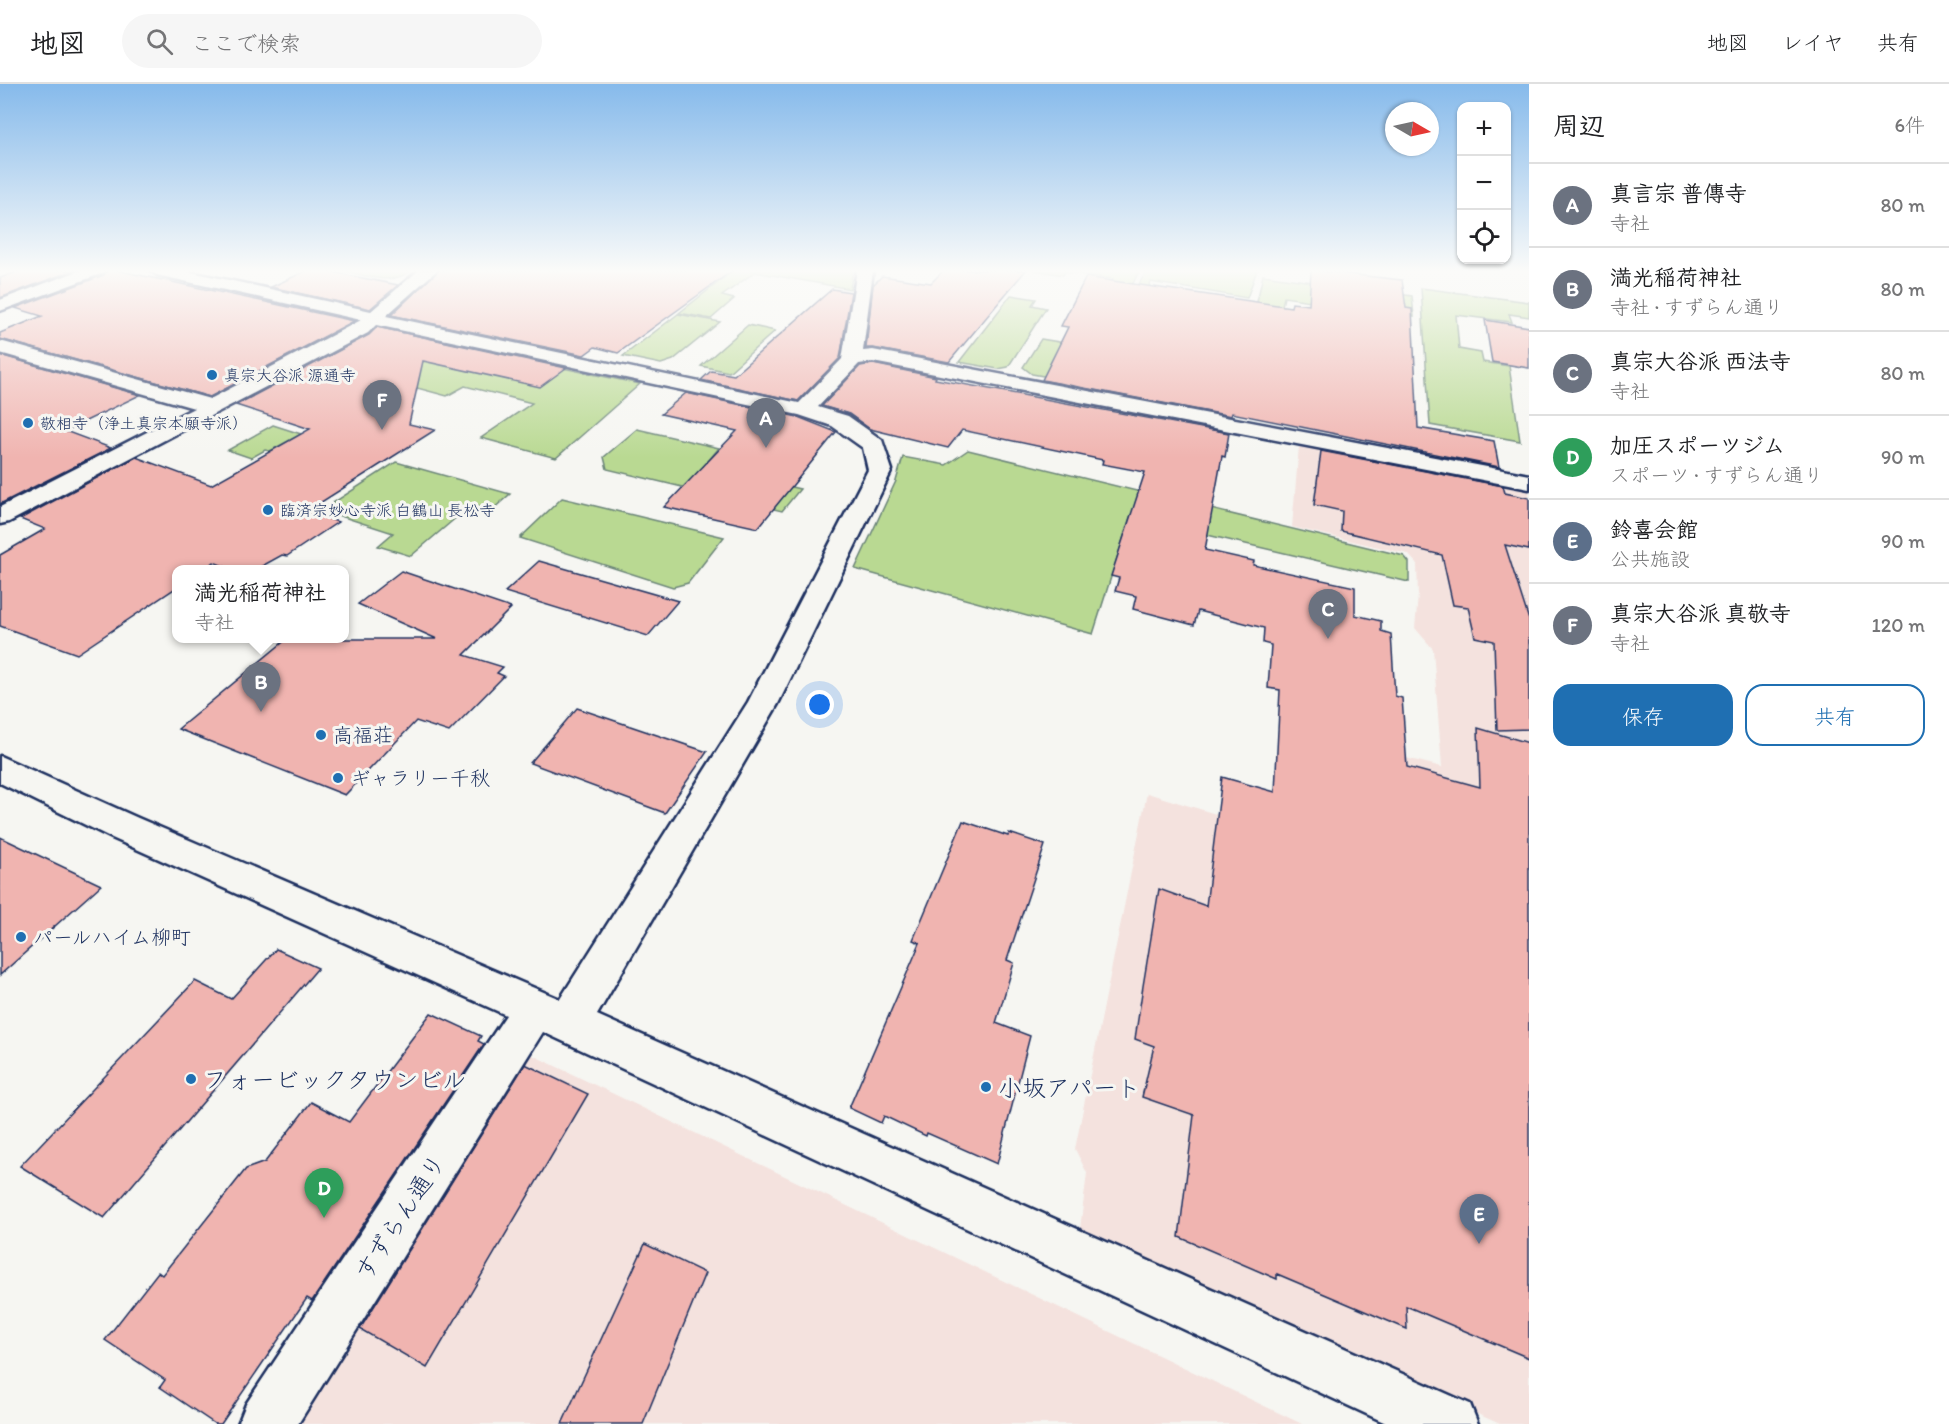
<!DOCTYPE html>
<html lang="ja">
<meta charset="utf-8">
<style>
:root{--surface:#fff;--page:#f6f6f6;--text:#202124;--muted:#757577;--line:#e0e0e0;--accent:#1f6fb2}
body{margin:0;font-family:Itim,"Klee One",sans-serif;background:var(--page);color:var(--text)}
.controls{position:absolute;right:18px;top:18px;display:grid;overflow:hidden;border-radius:12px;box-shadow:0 2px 4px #0004}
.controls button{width:54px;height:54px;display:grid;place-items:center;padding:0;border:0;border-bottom:2px solid var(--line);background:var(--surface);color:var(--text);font:30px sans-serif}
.compass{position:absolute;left:1385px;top:18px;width:54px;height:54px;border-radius:50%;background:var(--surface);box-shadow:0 2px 4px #0004;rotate:99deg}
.you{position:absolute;left:820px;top:621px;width:21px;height:21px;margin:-15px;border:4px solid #fff;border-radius:50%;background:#1a73e8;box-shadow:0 0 0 9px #1a73e833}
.badge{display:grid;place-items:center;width:39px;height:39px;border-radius:50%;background:var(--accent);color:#fff;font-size:20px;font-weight:700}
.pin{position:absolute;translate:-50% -50px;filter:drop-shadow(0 2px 3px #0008)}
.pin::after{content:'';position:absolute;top:32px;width:21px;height:18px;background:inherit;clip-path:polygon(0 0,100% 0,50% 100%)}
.popup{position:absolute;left:172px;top:481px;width:177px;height:78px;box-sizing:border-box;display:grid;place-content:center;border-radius:12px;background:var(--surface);filter:drop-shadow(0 2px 4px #0005);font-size:20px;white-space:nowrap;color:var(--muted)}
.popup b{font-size:22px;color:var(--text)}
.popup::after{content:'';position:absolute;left:50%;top:100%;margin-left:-12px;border:12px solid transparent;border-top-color:var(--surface)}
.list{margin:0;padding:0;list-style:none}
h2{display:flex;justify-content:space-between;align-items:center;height:78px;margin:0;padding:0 24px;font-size:26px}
h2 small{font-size:20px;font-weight:400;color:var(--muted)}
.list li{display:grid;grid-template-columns:39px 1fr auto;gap:18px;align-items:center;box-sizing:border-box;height:84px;padding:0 24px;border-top:2px solid var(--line)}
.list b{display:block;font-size:22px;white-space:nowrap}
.list p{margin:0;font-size:20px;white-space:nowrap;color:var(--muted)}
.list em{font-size:20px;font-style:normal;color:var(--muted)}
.actions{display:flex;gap:12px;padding:18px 24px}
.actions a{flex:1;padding:14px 0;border:2px solid var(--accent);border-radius:18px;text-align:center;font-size:21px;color:var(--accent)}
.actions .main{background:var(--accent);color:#fff}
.icon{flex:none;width:33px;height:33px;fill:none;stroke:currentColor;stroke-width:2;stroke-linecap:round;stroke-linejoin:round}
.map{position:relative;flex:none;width:1529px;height:1340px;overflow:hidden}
header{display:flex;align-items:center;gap:36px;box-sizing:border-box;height:84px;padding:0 30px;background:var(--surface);border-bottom:2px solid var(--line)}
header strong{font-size:28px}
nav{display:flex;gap:33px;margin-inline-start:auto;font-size:21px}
.search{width:420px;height:54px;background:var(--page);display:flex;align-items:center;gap:15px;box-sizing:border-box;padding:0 21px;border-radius:33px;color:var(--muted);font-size:22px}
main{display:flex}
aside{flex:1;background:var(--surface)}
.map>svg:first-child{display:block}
.built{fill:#f4e2de}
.green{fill:#b9d992;stroke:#6a8478;stroke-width:1.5}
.building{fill:#f0b4b0;stroke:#1b2f5e;stroke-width:1.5}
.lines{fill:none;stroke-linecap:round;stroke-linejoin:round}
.minor-casing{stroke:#1b2f5e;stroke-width:5}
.minor{fill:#f6f6f2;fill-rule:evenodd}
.poi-dot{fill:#1f6fb2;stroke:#f6f6f2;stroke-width:2}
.labels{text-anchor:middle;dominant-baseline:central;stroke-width:6;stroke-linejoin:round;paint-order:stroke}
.far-poi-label{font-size:16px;fill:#1b2f5e;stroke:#f6f6f2;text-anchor:start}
.poi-label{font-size:20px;fill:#1b2f5e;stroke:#f6f6f2;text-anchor:start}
.near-poi-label{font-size:24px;fill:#1b2f5e;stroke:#f6f6f2;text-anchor:start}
.near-street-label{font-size:24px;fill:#1b2f5e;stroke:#f6f6f2}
</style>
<header>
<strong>地図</strong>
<div class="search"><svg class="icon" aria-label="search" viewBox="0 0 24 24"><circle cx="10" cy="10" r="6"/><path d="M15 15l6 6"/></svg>ここで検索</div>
<nav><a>地図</a><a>レイヤ</a><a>共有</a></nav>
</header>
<main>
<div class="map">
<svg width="1529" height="1340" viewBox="0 0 1529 1340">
<rect width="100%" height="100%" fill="#f6f6f2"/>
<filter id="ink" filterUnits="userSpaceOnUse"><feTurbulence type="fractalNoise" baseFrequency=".0167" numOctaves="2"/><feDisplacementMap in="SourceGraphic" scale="12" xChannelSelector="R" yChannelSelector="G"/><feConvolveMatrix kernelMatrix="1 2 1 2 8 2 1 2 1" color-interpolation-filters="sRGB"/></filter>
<g filter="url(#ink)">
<g class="built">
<polygon points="1299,362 1529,406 1529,1340 1500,1340 1079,1153 1087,1089 1075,1065 1147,709 1416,791 1406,674 1442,683 1433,565 1415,544 1418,512 1417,480 1408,470 1292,443"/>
<polygon points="522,966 1302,1340 282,1340"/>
</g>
<g class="green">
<path d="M341,186H412C392,203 364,191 341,186Z"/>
<polygon points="734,186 853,186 850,205 755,188 722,212 734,215 711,235 679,229"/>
<polygon points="1034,186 1140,186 1131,203 1112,200 1113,195 1065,188 1063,191"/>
<polygon points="1147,186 1257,186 1247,214 1151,198 1140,223 1134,209"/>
<polygon points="1263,191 1412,212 1414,232 1284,213 1276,248 1251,244"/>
<polygon points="1421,204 1529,218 1529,233 1509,230 1512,238 1456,231 1459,265 1481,269 1483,278 1509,282 1520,357 1430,341"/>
<polygon points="1011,211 1036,215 1032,221 1046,224 1008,283 998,285 959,278"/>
<polygon points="678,230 720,238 673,276 661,280 623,272"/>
<polygon points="748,241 775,247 729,288 701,282"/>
<polygon points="1041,255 1071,260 1078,298 1032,290 1023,283"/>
<polygon points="451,261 640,300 556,374 481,354 532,319 465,302 447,312 391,297"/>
<polygon points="273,341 301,350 270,367 265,366 251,374 228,366"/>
<polygon points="637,345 719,364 703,383 800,405 782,427 607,385 604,373"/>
<polygon points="968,366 1404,472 1409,478 1409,498 1130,433 1093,550 855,485 896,397 903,373 946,381"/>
<polygon points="396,378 510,410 492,426 471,421 411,472 378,462 393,449 322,426"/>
<polygon points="562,414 724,453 688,499 673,503 520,454"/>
</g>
<g class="building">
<polygon points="22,186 74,186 0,214 0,194"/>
<polygon points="107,186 116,186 354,237 210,313 0,255 0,249 42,232 15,224 104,191"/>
<polygon points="308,186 322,186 398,201 370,225 271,203"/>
<polygon points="439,186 733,186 618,269 595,263 584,271 391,231"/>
<polygon points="944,186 1026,186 949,278 873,264 866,264 873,201 882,192 931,199"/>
<polygon points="1311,186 1402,196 1406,224 1412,225 1418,344 1494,357 1499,383 1232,329 1231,332 1042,296 1068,243 1061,242 1086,193 1291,223 1292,219 1309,221"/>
<polygon points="832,205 851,208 840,274 798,317 701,296 711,287 734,291"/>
<polygon points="1485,236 1529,243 1529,284 1492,278"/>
<polygon points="377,243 566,284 540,303 423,277 409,340 435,346 307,427 338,438 287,472 282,471 255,486 233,486 214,478 203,486 177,486 177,503 77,570 0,542 0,471 45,445 20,435 136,373 211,401 310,345 236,321 369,251"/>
<polygon points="0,271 140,311 65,347 111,364 0,420"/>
<polygon points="873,280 936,293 935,295 1229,349 1225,373 1222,372 1205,466 1254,477 1253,481 1355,503 1355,531 1381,537 1381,547 1391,550 1395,612 1402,614 1407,683 1480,703 1478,644 1529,659 1529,1274 1406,1222 1407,1245 1277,1190 1277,1195 1179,1153 1194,1031 1142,1013 1154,962 1135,955 1143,902 1159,805 1206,822 1222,693 1275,708 1280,606 1268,604 1271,561 1263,559 1264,544 1198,527 1194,541 1133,525 1136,512 1115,507 1119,494 1111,492 1145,388 1102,380 1103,376 962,346 948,364 870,345 849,330 822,322 860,282"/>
<polygon points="686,309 798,333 836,348 758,444 664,423 737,347 661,330"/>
<polygon points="1321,367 1503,402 1505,409 1529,414 1529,466 1505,461 1529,536 1529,645 1497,646 1494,557 1475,553 1468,523 1453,521 1442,471 1341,447 1342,427 1314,421"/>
<polygon points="539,477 678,517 648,552 505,508"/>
<polygon points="401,487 511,524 464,571 503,583 497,589 504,592 449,648 416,637 345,711 178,645 287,555 437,555 358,520"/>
<polygon points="577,624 707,668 665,729 530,679"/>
<polygon points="963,737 1008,752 1009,749 1045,761 1007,876 1014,879 996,939 1030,952 997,1080 927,1049 926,1052 884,1032 881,1039 849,1024 920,859 913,856"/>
<polygon points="0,753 101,801 0,891"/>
<polygon points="276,865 318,884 104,1134 20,1082 195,897 231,915"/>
<polygon points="431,929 481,952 478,957 484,960 312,1217 307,1214 221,1340 215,1340 160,1303 165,1296 105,1256 158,1188 162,1191 246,1085 265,1078 311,1018 349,1038"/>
<polygon points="525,980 588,1010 427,1284 360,1245"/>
<polygon points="645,1160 705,1189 643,1340 562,1340"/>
</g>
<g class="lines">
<g class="minor-casing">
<g id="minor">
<polygon points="81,186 105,186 103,189 0,227 0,216"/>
<polygon points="149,186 182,186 371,227 419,186 437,186 386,232 799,319 842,275 857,186 873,186 863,267 873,266 1529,391 1529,405 873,278 859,280 818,323 848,332 882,356 892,386 778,620 597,931 1470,1320 1478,1340 1388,1340 543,948 298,1340 238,1340 246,1320 506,931 112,754 0,699 0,672 138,734 560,915 748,618 868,386 863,364 832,342 799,331 376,241 368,249 9,438 0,440 0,423 194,324 0,269 0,257 210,315 361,236 157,191"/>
</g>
</g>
<use href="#minor" class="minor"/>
</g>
</g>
<linearGradient id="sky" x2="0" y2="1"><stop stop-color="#86baeb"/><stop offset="0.5" stop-color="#fbfbf9"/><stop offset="1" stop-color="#fbfbf9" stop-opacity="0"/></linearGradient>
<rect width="1529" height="374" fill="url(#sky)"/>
<g class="poi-dot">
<circle cx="212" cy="291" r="6"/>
<circle cx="28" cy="339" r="6"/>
<circle cx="268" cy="426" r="6"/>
<circle cx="321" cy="651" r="6"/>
<circle cx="338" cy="694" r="6"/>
<circle cx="21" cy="853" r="6"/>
<circle cx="191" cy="995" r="6"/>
<circle cx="986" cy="1003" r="6"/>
</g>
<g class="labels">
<g class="far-poi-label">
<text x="224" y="291">真宗大谷派 源通寺</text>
<text x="40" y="339">敬相寺（浄土真宗本願寺派）</text>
<text x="280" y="426">臨済宗妙心寺派 白鶴山 長松寺</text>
</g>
<g class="poi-label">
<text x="333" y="651">高福荘</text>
<text x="350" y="694">ギャラリー千秋</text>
<text x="33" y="853">パールハイム柳町</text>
</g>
<g class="near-poi-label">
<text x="203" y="995">フォービックタウンビル</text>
<text x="998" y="1003">小坂アパート</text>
</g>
<g class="near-street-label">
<text transform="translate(400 1133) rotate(-57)">すずらん通り</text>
</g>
</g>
</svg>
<div class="controls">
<button>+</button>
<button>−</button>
<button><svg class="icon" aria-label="locate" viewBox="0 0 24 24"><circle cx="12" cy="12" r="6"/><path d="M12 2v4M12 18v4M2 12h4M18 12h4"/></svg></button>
</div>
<svg class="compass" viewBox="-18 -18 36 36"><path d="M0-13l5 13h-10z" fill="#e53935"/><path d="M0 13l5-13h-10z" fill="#757577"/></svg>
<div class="you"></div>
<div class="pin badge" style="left:766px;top:364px;background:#6b7280">A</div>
<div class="pin badge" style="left:261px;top:628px;background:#6b7280">B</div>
<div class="popup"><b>満光稲荷神社</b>寺社</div>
<div class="pin badge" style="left:1328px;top:555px;background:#6b7280">C</div>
<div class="pin badge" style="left:324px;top:1134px;background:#2e9e5b">D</div>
<div class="pin badge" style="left:1479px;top:1160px;background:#5c6f8a">E</div>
<div class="pin badge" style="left:382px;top:346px;background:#6b7280">F</div>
</div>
<aside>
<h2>周辺<small>6件</small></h2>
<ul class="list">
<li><span class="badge" style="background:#6b7280">A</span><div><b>真言宗 普傳寺</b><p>寺社</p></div><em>80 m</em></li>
<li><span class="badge" style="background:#6b7280">B</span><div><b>満光稲荷神社</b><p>寺社 · すずらん通り</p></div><em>80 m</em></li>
<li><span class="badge" style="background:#6b7280">C</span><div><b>真宗大谷派 西法寺</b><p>寺社</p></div><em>80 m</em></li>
<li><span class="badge" style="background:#2e9e5b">D</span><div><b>加圧スポーツジム</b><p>スポーツ · すずらん通り</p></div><em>90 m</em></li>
<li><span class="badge" style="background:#5c6f8a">E</span><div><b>鈴喜会館</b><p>公共施設</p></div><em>90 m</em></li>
<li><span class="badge" style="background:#6b7280">F</span><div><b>真宗大谷派 真敬寺</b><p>寺社</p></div><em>120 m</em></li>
</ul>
<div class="actions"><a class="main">保存</a><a>共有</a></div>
</aside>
</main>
